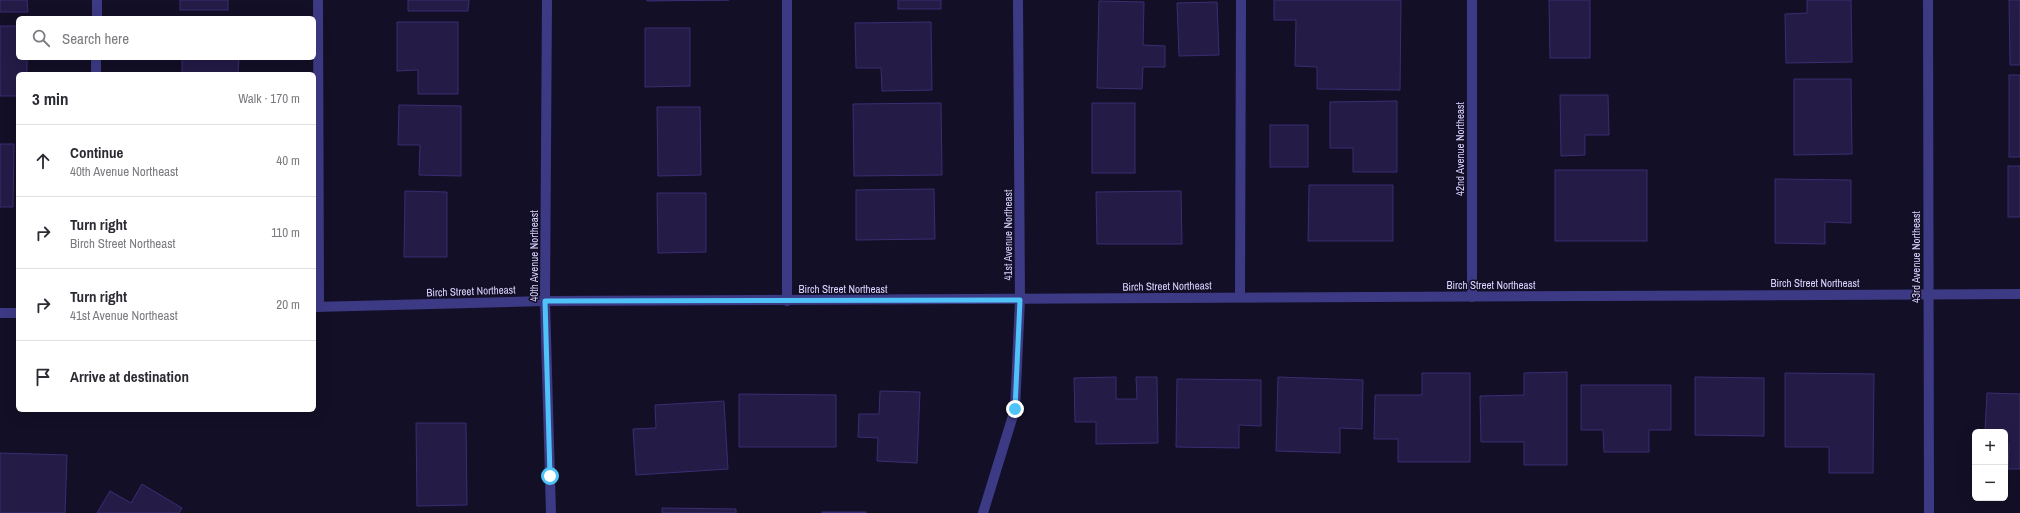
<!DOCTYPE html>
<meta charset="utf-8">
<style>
:root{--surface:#fff;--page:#f7f7f7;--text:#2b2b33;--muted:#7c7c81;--line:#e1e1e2}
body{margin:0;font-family:"Archivo Narrow",sans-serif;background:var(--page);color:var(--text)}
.controls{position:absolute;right:12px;bottom:12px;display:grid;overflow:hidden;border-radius:6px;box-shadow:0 4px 16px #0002}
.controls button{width:36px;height:36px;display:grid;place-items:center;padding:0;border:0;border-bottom:1px solid var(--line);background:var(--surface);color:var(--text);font:20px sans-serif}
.stop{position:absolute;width:12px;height:12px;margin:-9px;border:3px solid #4fc3f7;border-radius:50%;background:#fff}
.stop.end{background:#4fc3f7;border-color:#fff;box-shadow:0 1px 4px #0008}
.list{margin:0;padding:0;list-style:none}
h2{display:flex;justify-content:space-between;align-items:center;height:52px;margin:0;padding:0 16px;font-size:17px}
h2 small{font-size:13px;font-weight:400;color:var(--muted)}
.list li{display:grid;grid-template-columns:26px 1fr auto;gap:12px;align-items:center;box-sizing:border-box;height:72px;padding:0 16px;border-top:1px solid var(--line)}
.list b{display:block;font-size:15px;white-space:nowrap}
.list p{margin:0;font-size:13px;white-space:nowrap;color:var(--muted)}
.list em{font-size:13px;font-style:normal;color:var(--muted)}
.icon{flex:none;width:22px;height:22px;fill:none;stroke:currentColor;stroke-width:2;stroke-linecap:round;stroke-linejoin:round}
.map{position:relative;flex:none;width:2020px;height:513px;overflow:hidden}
.search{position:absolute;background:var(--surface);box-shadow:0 4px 16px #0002;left:16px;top:16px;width:300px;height:44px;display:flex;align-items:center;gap:10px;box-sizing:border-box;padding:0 14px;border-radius:6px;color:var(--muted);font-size:15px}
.panel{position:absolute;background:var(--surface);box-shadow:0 4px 16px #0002;left:16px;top:72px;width:300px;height:340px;border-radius:6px}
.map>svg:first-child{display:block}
.building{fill:#241b47;stroke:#3b2d73}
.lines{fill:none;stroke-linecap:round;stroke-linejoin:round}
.minor{stroke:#3d3a85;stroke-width:10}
.route{stroke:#4fc3f7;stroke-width:5}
.labels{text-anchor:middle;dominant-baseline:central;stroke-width:3;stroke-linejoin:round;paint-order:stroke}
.street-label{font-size:11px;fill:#d9d4ff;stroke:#130f26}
</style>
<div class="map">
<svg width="2020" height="513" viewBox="0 0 2020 513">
<rect width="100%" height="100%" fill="#130f26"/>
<g class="building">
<polygon points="0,0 27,0 28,12 0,12"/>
<rect x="180" y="0" width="48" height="10"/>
<polygon points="408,0 469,0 468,11 408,11"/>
<polygon points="647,0 729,0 647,1"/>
<rect x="898" y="0" width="43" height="9"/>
<polygon points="1274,0 1401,0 1400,90 1317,89 1317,67 1295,66 1296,20 1274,20"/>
<polygon points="1549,0 1590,0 1590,58 1550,58"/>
<polygon points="1807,0 1851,0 1852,62 1786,63 1785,14 1807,13"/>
<polygon points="2009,0 2020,0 2020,65 2010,65"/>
<polygon points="1099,1 1144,2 1143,45 1165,46 1165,67 1143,67 1142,89 1097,88"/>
<polygon points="1217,2 1219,55 1179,56 1177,3"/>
<polygon points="397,22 458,22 458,94 418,94 418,70 397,71"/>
<polygon points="931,22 932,90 882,91 881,68 856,68 855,23"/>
<polygon points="0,26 18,26 18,58 27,58 27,74 18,74 18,96 0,96"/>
<polygon points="645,28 690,28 690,86 645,87"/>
<polygon points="182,58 239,58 238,74 182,74"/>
<rect x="2009" y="75" width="11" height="82"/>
<polygon points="1794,79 1851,79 1852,154 1794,155"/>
<polygon points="1560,95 1608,95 1609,135 1585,135 1585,155 1561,156"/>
<polygon points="1397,101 1397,172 1353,172 1353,148 1330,148 1330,102"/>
<polygon points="941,103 942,175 854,176 853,104"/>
<rect x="1092" y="103" width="43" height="70"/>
<polygon points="399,105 461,106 461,176 419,175 420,145 398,145"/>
<polygon points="657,107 700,107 701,175 658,176"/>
<rect x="1270" y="125" width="38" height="42"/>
<polygon points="0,144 14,144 13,207 0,207"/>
<rect x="2008" y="166" width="12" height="51"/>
<rect x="1555" y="170" width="92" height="71"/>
<polygon points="1775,179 1851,180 1851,223 1825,222 1825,244 1775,243"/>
<polygon points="1309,185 1393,185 1393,241 1308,241"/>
<polygon points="934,189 935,239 856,240 856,190"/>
<polygon points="405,191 447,192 447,257 404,257"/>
<polygon points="1181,191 1182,244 1097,244 1096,192"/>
<polygon points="657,193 706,193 706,252 658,253"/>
<polygon points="1567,372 1567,465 1524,465 1524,442 1481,442 1480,396 1524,395 1524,373"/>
<polygon points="1422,373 1470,373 1470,462 1398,462 1398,439 1374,439 1375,395 1422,395"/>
<polygon points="1785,373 1874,374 1873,473 1829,473 1829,447 1785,447"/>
<polygon points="1116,377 1116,399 1137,399 1136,377 1157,377 1158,443 1096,444 1096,422 1075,422 1074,378"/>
<polygon points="1278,377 1363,380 1362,429 1340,428 1340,453 1276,451"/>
<polygon points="1695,377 1764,378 1764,436 1695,435"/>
<polygon points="1177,379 1261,380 1261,426 1239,425 1239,448 1176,447"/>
<polygon points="1581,385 1671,385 1671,430 1649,430 1649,452 1604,452 1603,430 1581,430"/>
<polygon points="880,391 920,392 917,463 877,461 878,438 858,437 859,414 879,414"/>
<polygon points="1987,393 2020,394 2020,469 2008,469 2009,444 2005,444 2005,432 1985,432"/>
<polygon points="739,394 836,395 836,447 739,447"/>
<polygon points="724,401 728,469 636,475 633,429 656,428 655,405"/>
<polygon points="416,423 466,423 467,505 417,506"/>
<polygon points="0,453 67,455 65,513 0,513"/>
<polygon points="142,484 182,508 179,513 97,513 110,491 131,503"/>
<polygon points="662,508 736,509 736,513 662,513"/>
<rect x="822" y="512" width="44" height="1"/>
</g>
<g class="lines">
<g class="minor">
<polyline points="318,0 319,307"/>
<polyline points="547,0 545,301 551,513"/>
<polyline points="1472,0 1472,297"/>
<polyline points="1928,0 1929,513"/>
<polyline points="97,18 97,0"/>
<polyline points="96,74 96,58"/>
<polyline points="1240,297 1241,0"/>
<polyline points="787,301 787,0"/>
<polyline points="314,307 545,301 2020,294"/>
<polyline points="0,313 18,313"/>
<polyline points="983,513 1015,409 1020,300 1018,0"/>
</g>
</g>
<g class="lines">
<polyline class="route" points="550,476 545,301 1020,300 1015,409"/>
</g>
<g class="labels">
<g class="street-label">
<text transform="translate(1460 149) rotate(-90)">42nd Avenue Northeast</text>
<text transform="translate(1008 235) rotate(-90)">41st Avenue Northeast</text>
<text transform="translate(534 256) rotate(-90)">40th Avenue Northeast</text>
<text transform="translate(1916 257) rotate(-90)">43rd Avenue Northeast</text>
<text x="1815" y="283">Birch Street Northeast</text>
<text x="1491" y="285">Birch Street Northeast</text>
<text transform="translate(1167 286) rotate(-1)">Birch Street Northeast</text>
<text x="843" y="289">Birch Street Northeast</text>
<text transform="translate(471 291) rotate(-2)">Birch Street Northeast</text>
</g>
</g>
</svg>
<div class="controls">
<button>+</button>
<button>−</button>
</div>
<div class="stop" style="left:550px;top:476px"></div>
<div class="stop end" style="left:1015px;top:409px"></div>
<div class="search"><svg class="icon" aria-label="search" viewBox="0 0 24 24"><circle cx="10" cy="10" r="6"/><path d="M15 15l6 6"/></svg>Search here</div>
<section class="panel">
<h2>3 min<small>Walk · 170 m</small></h2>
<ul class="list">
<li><svg class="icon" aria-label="ahead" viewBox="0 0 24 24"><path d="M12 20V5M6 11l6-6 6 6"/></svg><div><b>Continue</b><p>40th Avenue Northeast</p></div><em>40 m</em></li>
<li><svg class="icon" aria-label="right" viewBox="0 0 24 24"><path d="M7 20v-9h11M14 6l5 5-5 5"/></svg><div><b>Turn right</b><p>Birch Street Northeast</p></div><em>110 m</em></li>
<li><svg class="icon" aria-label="right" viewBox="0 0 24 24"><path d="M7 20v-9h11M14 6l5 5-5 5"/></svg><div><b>Turn right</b><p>41st Avenue Northeast</p></div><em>20 m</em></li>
<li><svg class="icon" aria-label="arrive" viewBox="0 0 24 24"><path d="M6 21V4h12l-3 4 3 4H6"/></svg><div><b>Arrive at destination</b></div></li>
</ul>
</section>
</div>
